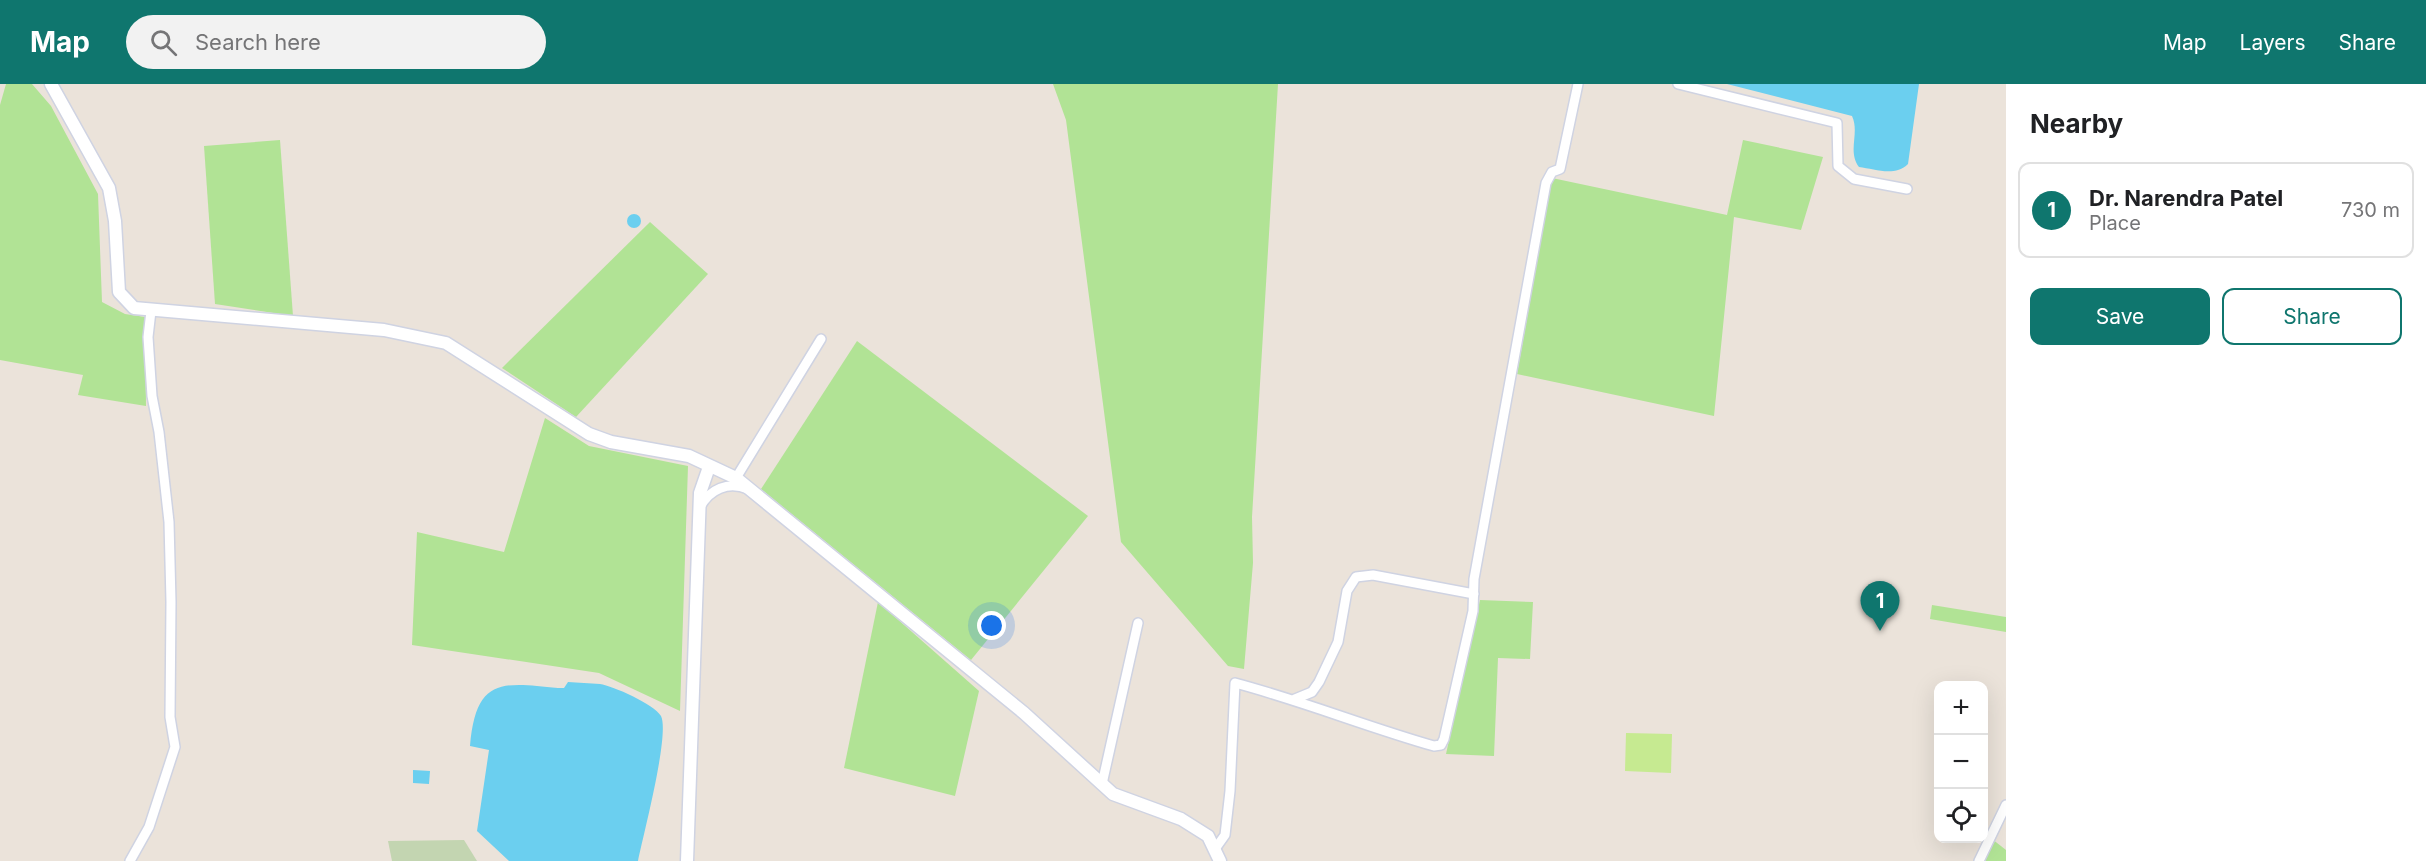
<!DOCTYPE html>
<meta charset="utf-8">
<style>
:root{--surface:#fff;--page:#f2f2f2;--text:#202124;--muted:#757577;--line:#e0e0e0;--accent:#0f766e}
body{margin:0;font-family:Inter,sans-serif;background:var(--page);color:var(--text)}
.controls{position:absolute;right:18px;bottom:18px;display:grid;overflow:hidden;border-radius:12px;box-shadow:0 6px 24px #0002}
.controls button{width:54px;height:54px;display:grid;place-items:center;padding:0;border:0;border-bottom:2px solid var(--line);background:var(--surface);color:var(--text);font:30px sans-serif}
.you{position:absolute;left:992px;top:542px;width:21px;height:21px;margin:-15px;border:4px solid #fff;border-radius:50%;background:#1a73e8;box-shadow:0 0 0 9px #1a73e833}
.badge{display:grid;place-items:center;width:39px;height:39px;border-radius:50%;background:var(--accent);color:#fff;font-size:20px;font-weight:700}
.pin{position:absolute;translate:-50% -50px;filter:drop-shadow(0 2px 3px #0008)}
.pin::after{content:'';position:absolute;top:32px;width:21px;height:18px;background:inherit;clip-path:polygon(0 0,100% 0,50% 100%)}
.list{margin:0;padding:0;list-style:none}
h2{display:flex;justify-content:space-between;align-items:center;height:78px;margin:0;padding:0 24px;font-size:26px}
h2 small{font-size:20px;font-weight:400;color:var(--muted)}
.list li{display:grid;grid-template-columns:39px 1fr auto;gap:18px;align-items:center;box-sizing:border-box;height:96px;margin:0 12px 12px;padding:0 12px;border:2px solid var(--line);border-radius:12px}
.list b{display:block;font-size:22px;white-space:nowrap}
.list p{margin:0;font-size:20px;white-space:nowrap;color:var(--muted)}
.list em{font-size:20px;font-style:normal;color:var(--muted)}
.actions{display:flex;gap:12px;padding:18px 24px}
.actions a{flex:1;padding:14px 0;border:2px solid var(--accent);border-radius:12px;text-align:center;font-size:21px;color:var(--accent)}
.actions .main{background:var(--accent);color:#fff}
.icon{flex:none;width:33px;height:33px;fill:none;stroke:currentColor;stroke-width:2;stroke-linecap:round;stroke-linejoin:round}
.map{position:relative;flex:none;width:2006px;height:777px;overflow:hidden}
header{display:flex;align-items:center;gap:36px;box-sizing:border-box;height:84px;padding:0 30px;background:var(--accent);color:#fff}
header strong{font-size:28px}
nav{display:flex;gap:33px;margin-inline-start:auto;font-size:21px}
.search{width:420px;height:54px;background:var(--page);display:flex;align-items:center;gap:15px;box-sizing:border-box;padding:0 21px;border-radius:33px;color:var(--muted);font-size:22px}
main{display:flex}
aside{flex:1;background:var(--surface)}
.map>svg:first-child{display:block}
.green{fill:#b1e395}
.cemetery{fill:#c3d5b1}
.pitch{fill:#c6ea91}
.water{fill:#6bcfef}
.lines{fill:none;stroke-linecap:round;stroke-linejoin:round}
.street-casing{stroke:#cfd3e2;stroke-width:12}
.secondary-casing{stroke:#cfd3e2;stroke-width:15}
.street{stroke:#fff;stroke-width:9}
.secondary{stroke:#fff;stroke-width:12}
</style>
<header>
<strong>Map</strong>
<div class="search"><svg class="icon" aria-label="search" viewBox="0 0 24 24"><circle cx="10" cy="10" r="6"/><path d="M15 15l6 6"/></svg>Search here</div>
<nav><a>Map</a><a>Layers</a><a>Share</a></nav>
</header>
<main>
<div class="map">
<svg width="2006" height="777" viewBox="0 0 2006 777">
<rect width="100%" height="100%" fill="#ebe3da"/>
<g class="green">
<polygon points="6,0 32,0 51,22 98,110 102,218 125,230 145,233 146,322 78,311 83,291 0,276 0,21"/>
<polygon points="1053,0 1278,0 1252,433 1253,479 1244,585 1228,582 1121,458 1066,36"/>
<polygon points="280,56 293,232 215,220 204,62"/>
<polygon points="1743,56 1823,73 1801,146 1734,133 1714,332 1517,290 1552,94 1727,131"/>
<polygon points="650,138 708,190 576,333 502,284"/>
<polygon points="857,257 1088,432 971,576 761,405"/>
<polygon points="545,334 589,362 688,382 680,627 599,589 412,561 417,448 504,468"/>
<polygon points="1480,516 1533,518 1530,575 1498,574 1494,672 1446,670"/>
<polygon points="878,518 979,607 955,712 844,684"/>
<polygon points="1932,521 2006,533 2006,548 1930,535"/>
<polygon points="1992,755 2006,766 2006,777 1982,777"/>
</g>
<polygon class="cemetery" points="464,756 477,777 392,777 388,757"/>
<polygon class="pitch" points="1626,649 1672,650 1671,689 1625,687"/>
<g class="water">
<path d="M1727,0H1919L1908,80C1895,93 1875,85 1859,83C1847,67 1860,49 1852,32Z"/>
<circle cx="634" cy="137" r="7"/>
<path d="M568,598C578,599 590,599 600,600C613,602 654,620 661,632C670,650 643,752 638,777H509L477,747L489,666L470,662C476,594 501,598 558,604H564Z"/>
<polygon points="413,686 430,687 429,700 413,699"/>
</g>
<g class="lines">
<g class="street-casing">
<g id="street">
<polyline points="1678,0 1837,39 1838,82 1854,95 1907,105"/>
<polyline points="736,394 821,255"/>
<path d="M700,423C710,405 728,397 748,405"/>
<polyline points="1295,615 1312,608 1319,598 1338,558 1347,507 1356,493 1373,491 1474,510"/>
<polyline points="1102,700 1138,539"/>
<path d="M1215,765L1225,751L1230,707L1235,599C1303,617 1367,643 1434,662L1441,661L1444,655L1473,527L1474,495L1546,99L1552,88L1560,85L1578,0"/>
<polyline points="130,777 149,743 175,663 170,633 171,518 169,438 159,348 152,312 148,253 151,227"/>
<polyline points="1979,777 2006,721"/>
</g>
</g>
<g class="secondary-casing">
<g id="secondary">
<polyline points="51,0 109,104 115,137 119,208 134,224 384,246 446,259 589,350 611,358 689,372 736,394 1024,629 1113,710 1181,735 1208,752 1220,777"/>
<polyline points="687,777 700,409 709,383"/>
</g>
</g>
<use href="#street" class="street"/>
<use href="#secondary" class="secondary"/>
</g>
</svg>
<div class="controls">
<button>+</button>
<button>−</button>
<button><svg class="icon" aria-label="locate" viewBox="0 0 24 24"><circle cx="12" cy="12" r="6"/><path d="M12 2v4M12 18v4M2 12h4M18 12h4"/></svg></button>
</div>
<div class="you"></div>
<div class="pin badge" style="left:1880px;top:547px">1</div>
</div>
<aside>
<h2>Nearby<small></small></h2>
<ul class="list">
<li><span class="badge">1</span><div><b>Dr. Narendra Patel</b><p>Place</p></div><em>730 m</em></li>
</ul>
<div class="actions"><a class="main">Save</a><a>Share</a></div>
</aside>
</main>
